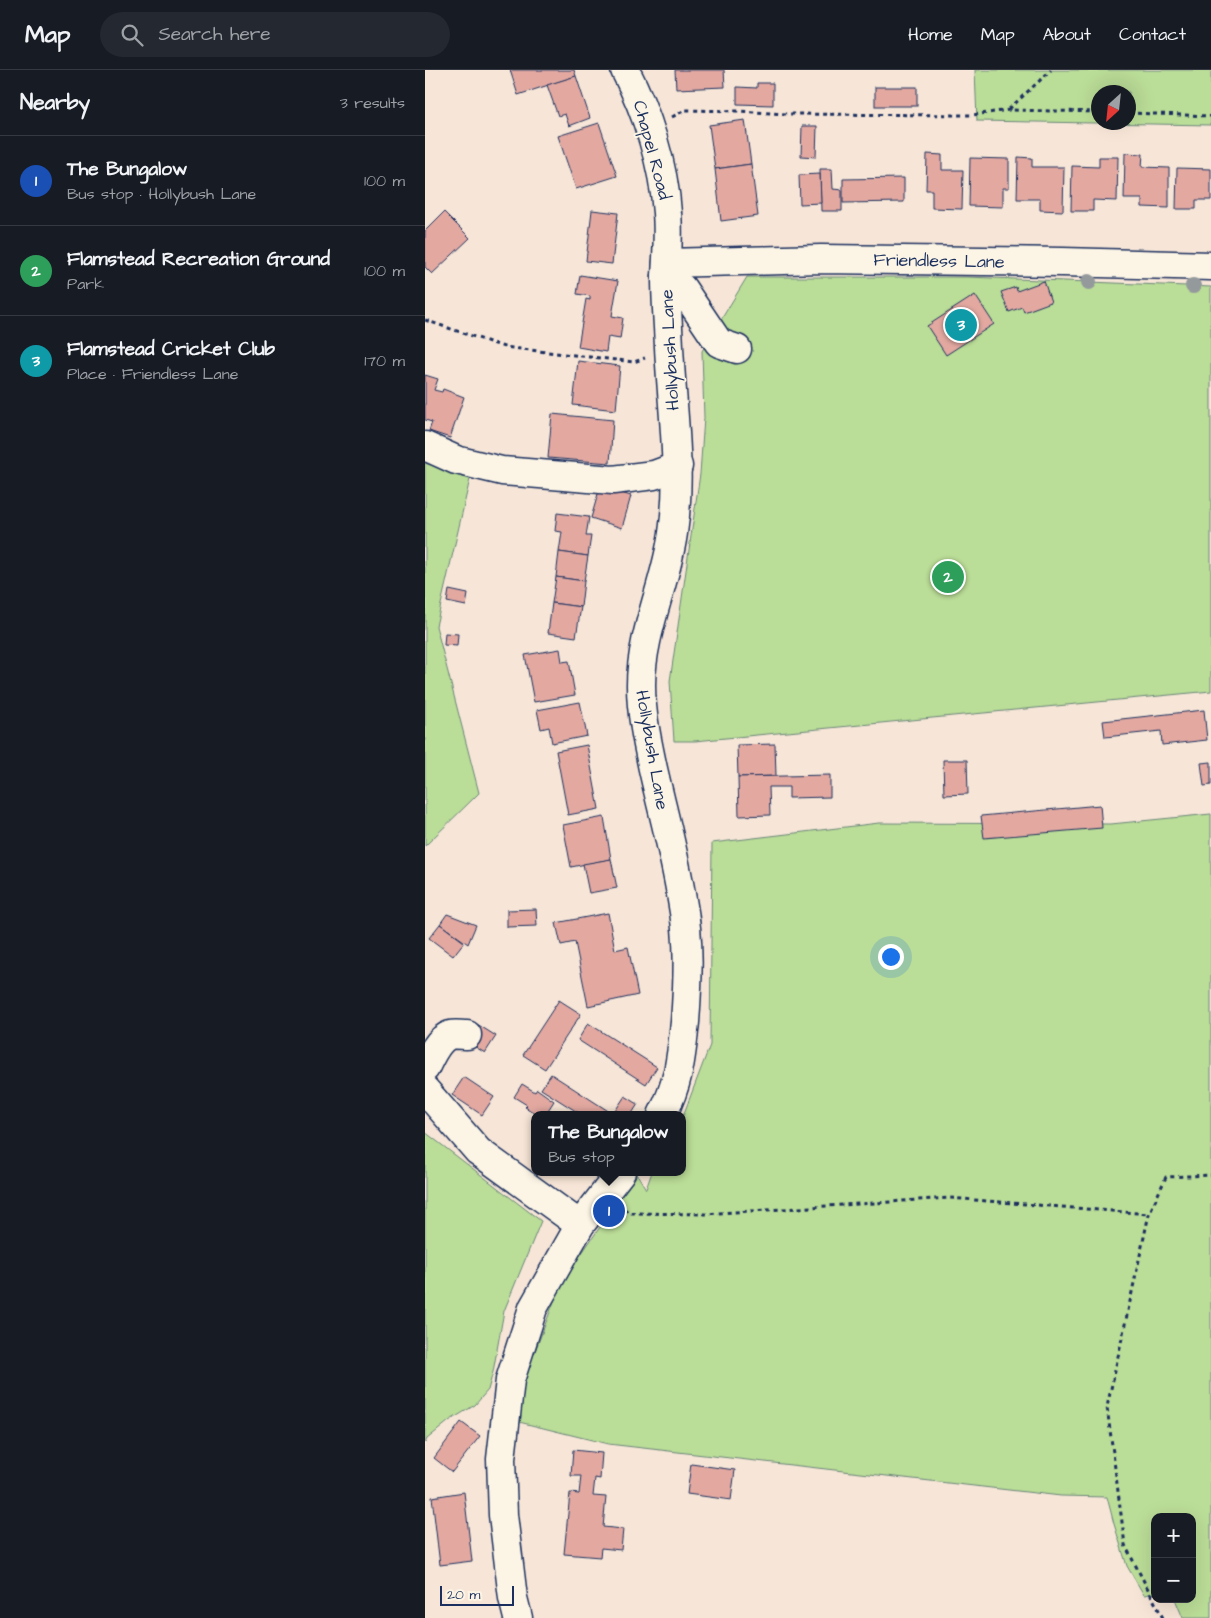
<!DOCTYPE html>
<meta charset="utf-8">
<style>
:root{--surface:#171b24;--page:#242831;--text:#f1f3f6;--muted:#9ea1a6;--line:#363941;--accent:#919bb2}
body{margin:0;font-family:"Architects Daughter",sans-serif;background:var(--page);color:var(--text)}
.controls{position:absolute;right:15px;bottom:15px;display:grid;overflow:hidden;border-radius:10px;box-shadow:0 5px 20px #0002}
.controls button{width:45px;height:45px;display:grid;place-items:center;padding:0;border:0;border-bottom:1px solid var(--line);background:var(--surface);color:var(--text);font:25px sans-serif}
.compass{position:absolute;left:666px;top:15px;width:45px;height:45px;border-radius:50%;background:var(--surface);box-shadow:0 5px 20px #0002;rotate:207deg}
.scale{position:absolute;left:15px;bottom:12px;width:74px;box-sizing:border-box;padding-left:5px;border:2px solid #1b2f5e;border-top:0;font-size:14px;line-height:18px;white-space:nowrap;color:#1b2f5e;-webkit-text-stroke:4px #fcf5e5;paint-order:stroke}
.you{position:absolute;left:465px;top:886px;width:18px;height:18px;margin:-12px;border:4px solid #fff;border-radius:50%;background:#1a73e8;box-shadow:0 0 0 8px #1a73e833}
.badge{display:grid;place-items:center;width:32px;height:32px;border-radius:50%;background:var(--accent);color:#fff;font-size:16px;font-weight:700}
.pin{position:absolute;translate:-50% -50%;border:2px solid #fff;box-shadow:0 1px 5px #0006}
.popup{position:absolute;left:106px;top:1041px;width:155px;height:65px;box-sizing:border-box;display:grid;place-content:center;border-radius:10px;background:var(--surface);filter:drop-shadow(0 1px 4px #0005);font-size:16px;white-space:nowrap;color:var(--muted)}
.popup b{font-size:19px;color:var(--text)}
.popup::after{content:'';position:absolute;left:50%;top:100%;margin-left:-10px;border:10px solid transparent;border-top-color:var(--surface)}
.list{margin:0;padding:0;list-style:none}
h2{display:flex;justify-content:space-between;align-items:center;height:65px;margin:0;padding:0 20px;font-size:21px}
h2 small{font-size:16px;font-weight:400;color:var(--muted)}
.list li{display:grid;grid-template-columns:32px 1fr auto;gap:15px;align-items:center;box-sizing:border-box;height:90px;padding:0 20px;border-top:1px solid var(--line)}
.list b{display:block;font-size:19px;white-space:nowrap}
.list p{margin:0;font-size:16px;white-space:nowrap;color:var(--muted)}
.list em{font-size:16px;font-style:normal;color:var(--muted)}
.icon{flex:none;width:28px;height:28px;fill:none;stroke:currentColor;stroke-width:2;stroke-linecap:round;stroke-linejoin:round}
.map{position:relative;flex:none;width:786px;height:1548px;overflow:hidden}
header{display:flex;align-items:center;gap:30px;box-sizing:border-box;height:70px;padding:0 25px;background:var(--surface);border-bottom:1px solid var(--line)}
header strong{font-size:24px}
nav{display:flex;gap:28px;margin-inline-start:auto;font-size:18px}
.search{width:350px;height:45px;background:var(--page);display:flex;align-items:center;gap:12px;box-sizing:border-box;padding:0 18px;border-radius:28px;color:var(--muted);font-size:19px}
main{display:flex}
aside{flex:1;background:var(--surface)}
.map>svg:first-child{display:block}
.green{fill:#badd97;stroke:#6a867a;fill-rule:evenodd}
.building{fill:#e3a9a1;stroke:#1b2f5e}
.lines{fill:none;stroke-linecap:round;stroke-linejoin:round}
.minor-casing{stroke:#1b2f5e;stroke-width:31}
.path{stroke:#1b2f5e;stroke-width:3;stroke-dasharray:4 4;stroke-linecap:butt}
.minor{stroke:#fcf5e5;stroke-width:28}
.tree{fill:#94999c}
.labels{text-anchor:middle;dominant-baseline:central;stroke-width:4;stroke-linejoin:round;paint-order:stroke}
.street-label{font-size:18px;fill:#1b2f5e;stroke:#fcf5e5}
</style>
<header>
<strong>Map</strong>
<div class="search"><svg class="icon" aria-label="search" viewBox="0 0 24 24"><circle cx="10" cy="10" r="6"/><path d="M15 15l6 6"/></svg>Search here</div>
<nav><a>Home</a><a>Map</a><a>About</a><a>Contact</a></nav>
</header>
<main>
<aside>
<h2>Nearby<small>3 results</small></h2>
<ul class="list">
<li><span class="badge" style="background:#1a4fb4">1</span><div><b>The Bungalow</b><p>Bus stop · Hollybush Lane</p></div><em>100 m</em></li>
<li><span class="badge" style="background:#2e9e5b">2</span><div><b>Flamstead Recreation Ground</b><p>Park</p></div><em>100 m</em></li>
<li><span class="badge" style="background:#0f9aa8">3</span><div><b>Flamstead Cricket Club</b><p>Place · Friendless Lane</p></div><em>170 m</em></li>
</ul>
</aside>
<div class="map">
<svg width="786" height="1548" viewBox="0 0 786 1548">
<rect width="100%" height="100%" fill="#f7e6d7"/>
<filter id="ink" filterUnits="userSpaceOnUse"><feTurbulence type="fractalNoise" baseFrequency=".02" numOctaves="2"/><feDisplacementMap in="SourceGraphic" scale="10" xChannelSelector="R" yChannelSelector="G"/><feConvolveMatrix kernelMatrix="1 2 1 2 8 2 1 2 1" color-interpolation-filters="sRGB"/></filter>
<g filter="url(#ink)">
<g class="green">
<path d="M550,0H786V55L552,51ZM674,22H704V52H674Z"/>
<polygon points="322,207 542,207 786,217 786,621 270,671 249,671 245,611 275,404 279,348 277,281"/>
<polygon points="0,393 45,409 11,556 54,723 0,776"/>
<polygon points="786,744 786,1548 758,1548 750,1529 767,1529 767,1447 730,1447 730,1523 719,1525 702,1496 689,1454 682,1427 636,1426 183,1374 94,1352 99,1310 136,1213 212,1104 221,1119 227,1102 258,1102 258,1046 285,975 287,773 454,753 686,754"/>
<polygon points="0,1062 116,1151 79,1241 68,1302 63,1320 50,1335 24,1351 2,1369 0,1373"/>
</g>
<g class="building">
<polygon points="85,0 149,0 151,6 93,25"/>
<polygon points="250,0 299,0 300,17 251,19"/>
<polygon points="151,6 165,48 144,56 140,44 133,46 122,15"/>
<polygon points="332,13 348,13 348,35 312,34 312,17 332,18"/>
<rect x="450" y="17" width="42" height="19"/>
<polygon points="320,50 326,94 290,99 284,55"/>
<polygon points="174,53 192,106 151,119 133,66"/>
<polygon points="377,56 392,56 391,87 376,86"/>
<polygon points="700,83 718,84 717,97 744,98 744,138 717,137 717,129 699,129"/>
<polygon points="502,84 517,85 517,100 538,100 537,139 507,138 507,120 501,120"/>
<polygon points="593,87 607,88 607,97 639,97 638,141 615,140 615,129 592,129"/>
<polygon points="674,87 693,87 692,131 668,130 668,141 646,141 647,96 674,97"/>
<polygon points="545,88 584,89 584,118 578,118 578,137 544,136"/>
<polygon points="326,94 333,146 296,151 290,99"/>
<polygon points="752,98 786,99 786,130 771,130 771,139 751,139"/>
<polygon points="395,99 407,99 408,119 417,120 417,141 396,141"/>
<polygon points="395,104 396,133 375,134 374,105"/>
<polygon points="479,108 479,132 418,133 418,109"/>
<polygon points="167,140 193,143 187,194 161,191"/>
<polygon points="19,142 45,168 7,204 0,197 0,161"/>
<polygon points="155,205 193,211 187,246 198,248 195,269 183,267 181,282 153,277 161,229 165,230 165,226 152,224"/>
<polygon points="619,211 626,232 599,242 597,237 584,242 576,222 591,217 592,221"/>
<polygon points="550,225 569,254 521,285 502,256"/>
<polygon points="153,291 195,296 191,340 148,335"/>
<polygon points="0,305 13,309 9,320 17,322 18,319 39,327 25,368 4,361 7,352 0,350"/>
<polygon points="127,344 188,350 185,393 123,388"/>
<polygon points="175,417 206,426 197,458 166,448"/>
<polygon points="132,443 164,447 161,466 166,466 163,486 134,482 137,462 130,461"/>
<polygon points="134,482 163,486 159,511 131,507"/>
<polygon points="131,507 159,511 156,537 127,533"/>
<polygon points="24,520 43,524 41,536 22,532"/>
<polygon points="127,533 156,537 151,567 123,563"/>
<polygon points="20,563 33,564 32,576 19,575"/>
<polygon points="135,579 137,592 144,591 150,625 109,632 100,585"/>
<polygon points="155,632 162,666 127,673 124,657 116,659 112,640"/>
<polygon points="779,640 782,670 737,675 736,661 680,667 678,651"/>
<polygon points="350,674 351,706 313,707 312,675"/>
<polygon points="162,675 174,739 143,745 131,681"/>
<polygon points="518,690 542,690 543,724 519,725"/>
<polygon points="786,692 786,715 779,716 776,693"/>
<polygon points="405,705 405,727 364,728 364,717 344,717 345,745 314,746 313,707"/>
<polygon points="675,735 677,758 559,768 556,746"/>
<polygon points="179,747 186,789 146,797 138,755"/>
<polygon points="186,789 192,818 164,823 158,794"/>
<polygon points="111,839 112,856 82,857 82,840"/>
<polygon points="183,843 190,880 203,877 213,925 163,936 150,872 136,875 131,853"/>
<polygon points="22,844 51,855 43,874 15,854"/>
<polygon points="15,854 39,872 28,886 4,868"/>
<polygon points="134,930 156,944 120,999 98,985"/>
<polygon points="163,953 232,997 221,1014 153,970"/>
<polygon points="52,954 71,966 60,983 41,971"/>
<polygon points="126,1004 188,1044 200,1026 213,1034 206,1045 157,1045 116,1019"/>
<polygon points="39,1007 69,1027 57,1045 27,1025"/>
<polygon points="97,1014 110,1022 112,1019 129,1031 120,1045 113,1045 100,1037 102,1035 89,1027"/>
<polygon points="36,1352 55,1366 27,1402 9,1388"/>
<polygon points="148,1380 177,1383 175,1409 170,1408 168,1426 181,1427 178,1457 198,1459 196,1480 176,1478 175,1487 139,1484 145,1423 154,1424 156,1406 146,1406"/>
<polygon points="266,1394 310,1400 306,1430 262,1424"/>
<polygon points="39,1422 47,1491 15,1495 7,1427"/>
</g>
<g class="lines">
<g class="minor-casing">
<g id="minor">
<path d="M200,0C222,42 239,96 242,143C244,164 242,186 241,207C241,230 243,253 244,277C247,339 257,401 248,463C241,514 216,563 216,615C216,643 222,671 228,699C238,743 250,786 257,830C265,871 263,911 260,952C256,988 254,1013 237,1045"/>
<polyline points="242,193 396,189 638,192 786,196"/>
<polyline points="241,207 257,218 294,273 312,279"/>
<polyline points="0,376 31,390 77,401 188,410 229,405 253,396"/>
<path d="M0,998C5,987 13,969 25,965C29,964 37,965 42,965"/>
<polyline points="0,1020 53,1081 155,1155"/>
<polyline points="93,1548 88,1528 78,1445 76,1389 85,1310 108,1238 155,1155 196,1102"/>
</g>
</g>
<g class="path">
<polyline points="584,39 626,0"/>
<polyline points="704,43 786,46"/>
<polyline points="247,47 260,40 314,41 361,44 548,45 584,40 674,42"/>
<polyline points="0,250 79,277 209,292 220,288"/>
<polyline points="199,1139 205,1143 280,1144 525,1128 724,1144"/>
<polyline points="738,1548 700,1475 682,1337 724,1144 741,1107 786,1105"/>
</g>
<use href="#minor" class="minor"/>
</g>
<g class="tree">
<circle cx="664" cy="212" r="8"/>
<circle cx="768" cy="216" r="8"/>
</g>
</g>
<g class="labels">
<g class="street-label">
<text transform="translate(227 80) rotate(75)">Chapel Road</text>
<text transform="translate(514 191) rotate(1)">Friendless Lane</text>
<text transform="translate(245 280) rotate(-93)">Hollybush Lane</text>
<text transform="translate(227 680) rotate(80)">Hollybush Lane</text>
</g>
</g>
</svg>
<div class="controls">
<button>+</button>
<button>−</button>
</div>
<svg class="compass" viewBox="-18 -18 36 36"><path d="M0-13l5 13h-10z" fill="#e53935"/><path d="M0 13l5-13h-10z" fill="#9ea1a6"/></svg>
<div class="scale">20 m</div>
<div class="you"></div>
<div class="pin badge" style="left:184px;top:1141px;background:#1a4fb4">1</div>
<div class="popup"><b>The Bungalow</b>Bus stop</div>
<div class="pin badge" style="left:523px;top:507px;background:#2e9e5b">2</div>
<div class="pin badge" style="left:536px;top:255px;background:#0f9aa8">3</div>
</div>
</main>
